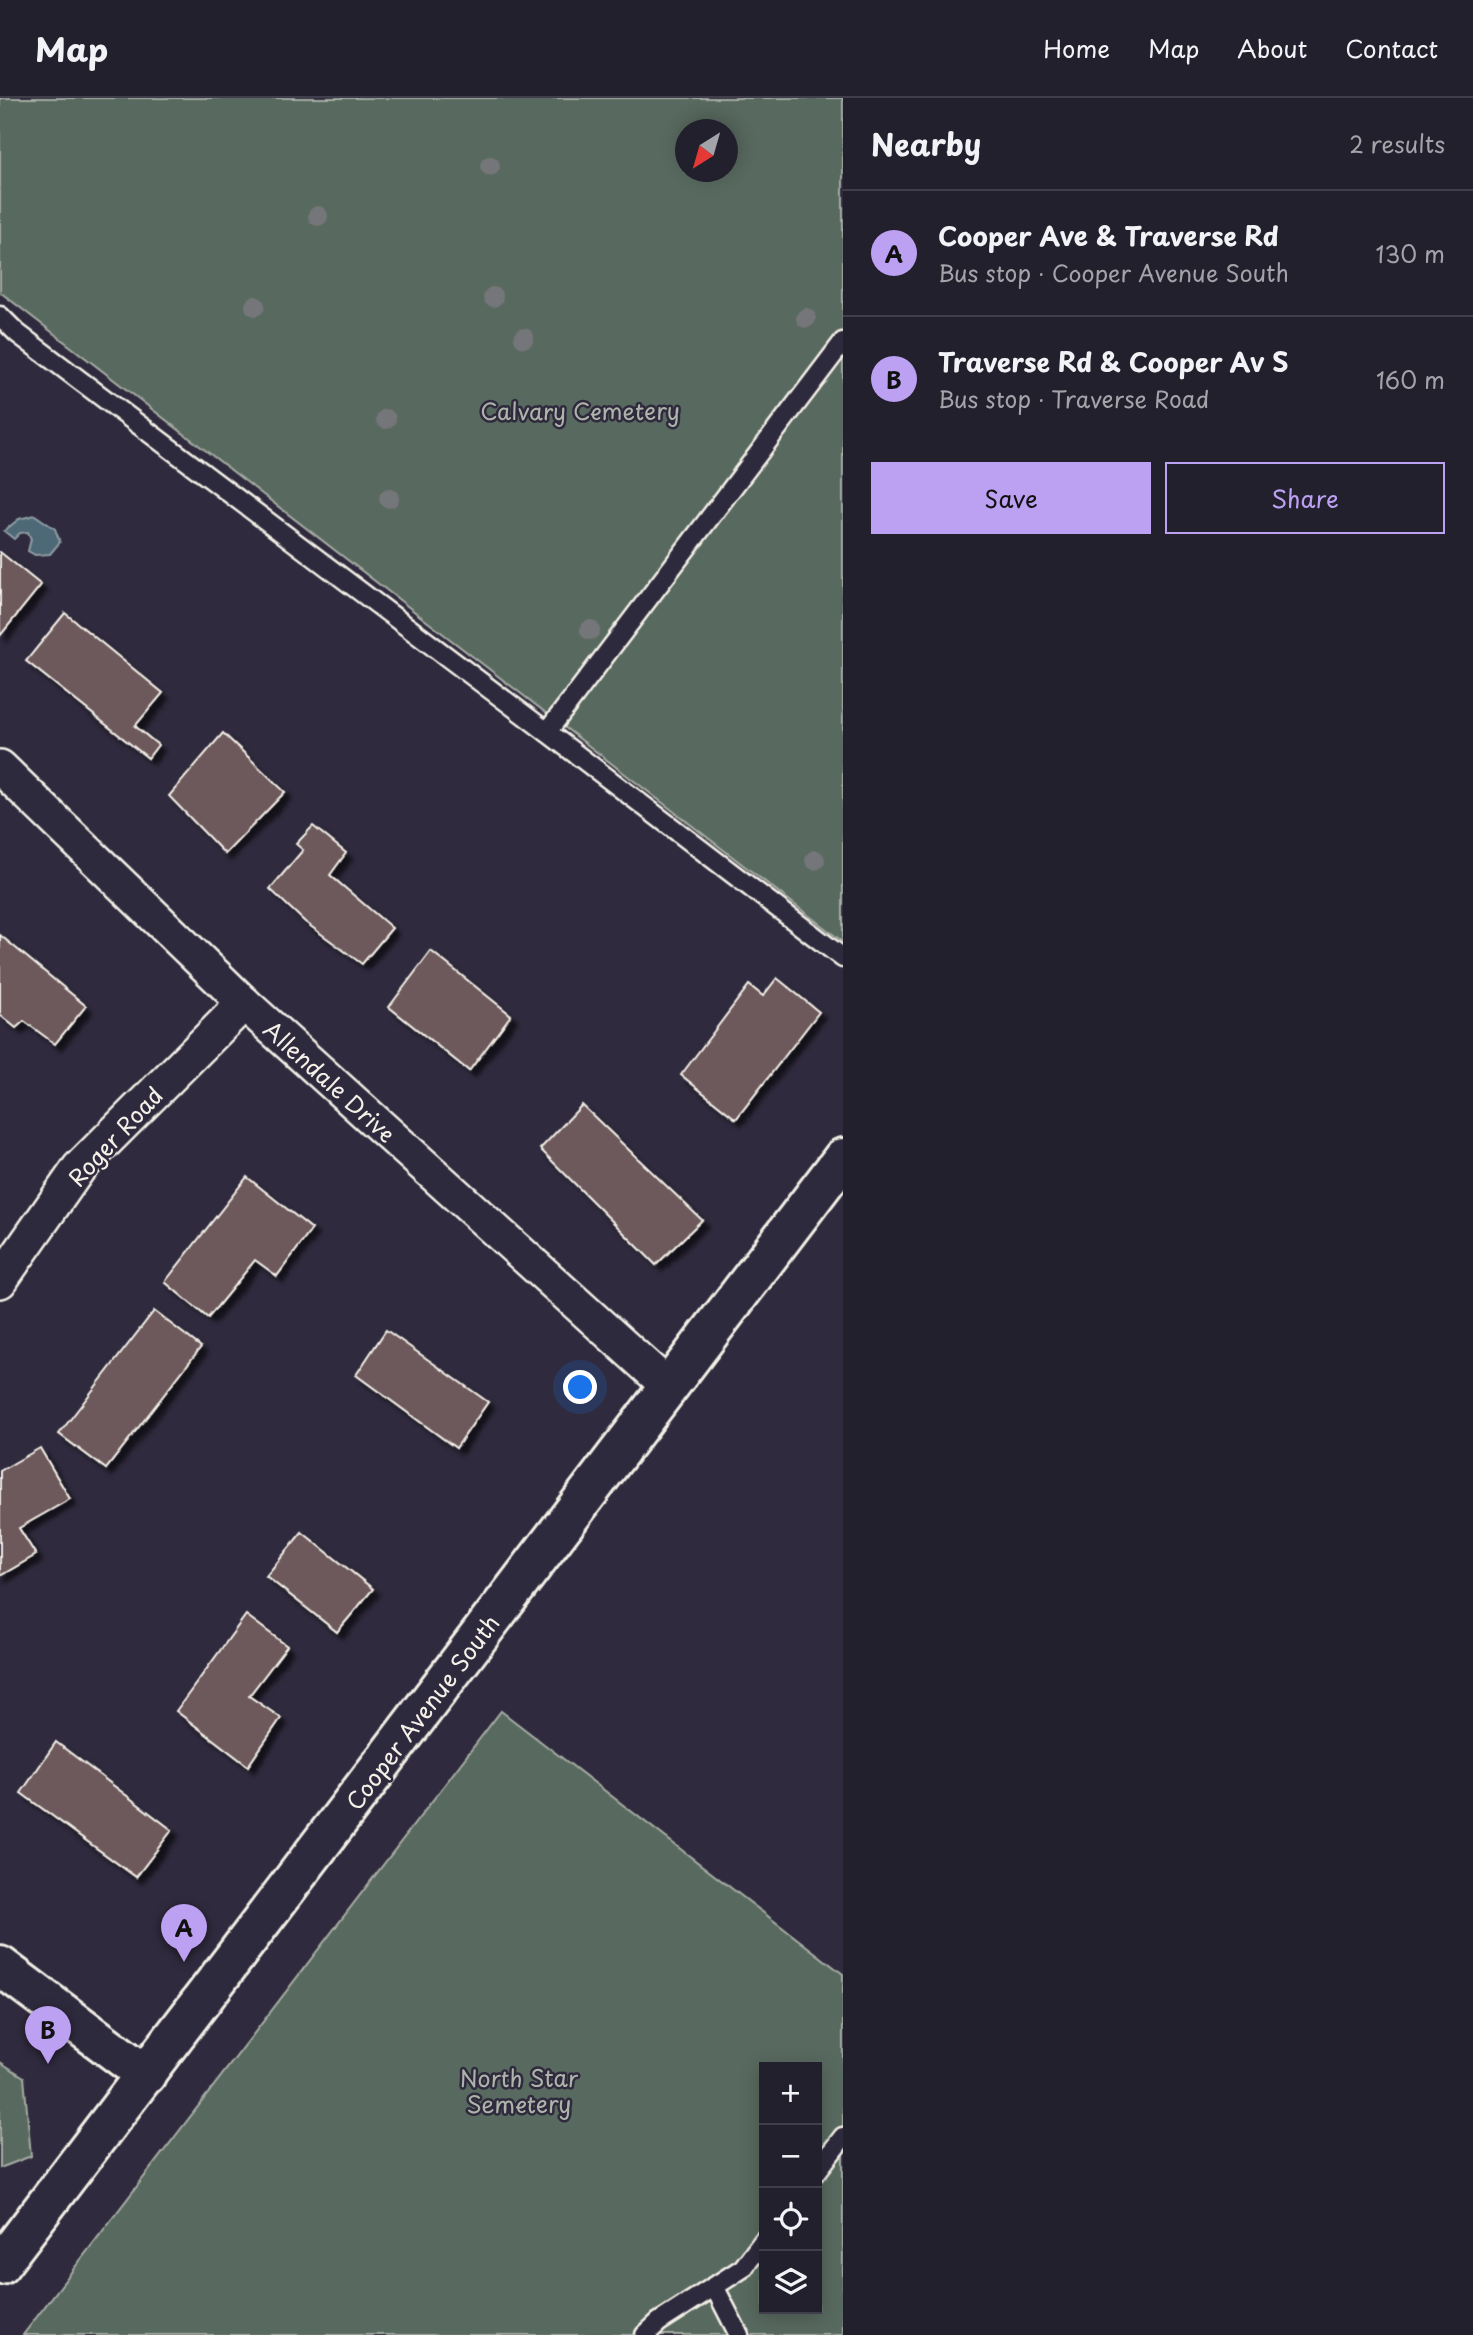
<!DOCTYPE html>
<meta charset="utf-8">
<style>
:root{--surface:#23202e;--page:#2b2836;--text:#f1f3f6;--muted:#a3a3aa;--line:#403e4a;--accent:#bca0f2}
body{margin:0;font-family:"Playpen Sans",sans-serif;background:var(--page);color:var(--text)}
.controls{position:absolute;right:21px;bottom:21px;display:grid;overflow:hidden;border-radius:0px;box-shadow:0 4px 18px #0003}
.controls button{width:63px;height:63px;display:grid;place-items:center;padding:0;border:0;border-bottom:2px solid var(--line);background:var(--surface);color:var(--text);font:35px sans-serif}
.compass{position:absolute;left:675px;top:21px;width:63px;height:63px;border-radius:50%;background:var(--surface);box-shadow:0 4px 18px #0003;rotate:217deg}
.you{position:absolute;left:581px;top:1290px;width:24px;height:24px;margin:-18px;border:5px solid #fff;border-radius:50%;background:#1a73e8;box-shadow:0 0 0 10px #1a73e833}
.badge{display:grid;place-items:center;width:46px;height:46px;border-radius:50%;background:var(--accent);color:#111;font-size:23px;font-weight:700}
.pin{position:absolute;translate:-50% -58px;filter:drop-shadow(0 2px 4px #0008)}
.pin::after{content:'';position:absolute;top:37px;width:24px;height:21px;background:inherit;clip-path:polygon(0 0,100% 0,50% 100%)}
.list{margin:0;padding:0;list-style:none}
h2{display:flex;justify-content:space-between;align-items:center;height:91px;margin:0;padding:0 28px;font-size:30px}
h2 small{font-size:23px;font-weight:400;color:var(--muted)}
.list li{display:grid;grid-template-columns:46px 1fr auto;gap:21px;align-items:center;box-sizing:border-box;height:126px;padding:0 28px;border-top:2px solid var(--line)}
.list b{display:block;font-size:26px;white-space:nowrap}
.list p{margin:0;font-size:23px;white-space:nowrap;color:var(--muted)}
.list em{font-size:23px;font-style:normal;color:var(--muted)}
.actions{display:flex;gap:14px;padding:21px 28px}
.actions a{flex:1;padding:16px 0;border:2px solid var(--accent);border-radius:0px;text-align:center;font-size:24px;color:var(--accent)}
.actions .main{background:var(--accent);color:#111}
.icon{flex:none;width:38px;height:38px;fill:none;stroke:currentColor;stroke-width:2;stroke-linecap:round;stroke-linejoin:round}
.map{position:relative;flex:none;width:843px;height:2237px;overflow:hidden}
header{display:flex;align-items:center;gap:42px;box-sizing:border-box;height:98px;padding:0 35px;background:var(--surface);border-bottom:2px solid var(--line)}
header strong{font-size:33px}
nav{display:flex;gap:38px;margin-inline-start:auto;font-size:24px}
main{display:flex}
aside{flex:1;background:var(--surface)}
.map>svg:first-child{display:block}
.green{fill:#59695f;stroke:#a6ada4;stroke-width:2;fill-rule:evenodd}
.water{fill:#4e6776;stroke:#909ea4;stroke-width:2}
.building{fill:#6d595b;stroke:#f4f1e8;stroke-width:2;filter:url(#shadow)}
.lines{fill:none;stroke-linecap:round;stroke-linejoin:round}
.service-casing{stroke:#f4f1e8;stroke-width:23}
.minor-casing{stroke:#f4f1e8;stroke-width:38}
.tertiary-casing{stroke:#f4f1e8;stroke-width:44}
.service{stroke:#2f2a3d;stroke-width:18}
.minor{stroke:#2f2a3d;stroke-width:33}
.tertiary{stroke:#2f2a3d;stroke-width:38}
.tree{fill:#757679}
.labels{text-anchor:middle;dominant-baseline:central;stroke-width:5;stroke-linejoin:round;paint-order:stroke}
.park-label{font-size:23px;fill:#aeb4aa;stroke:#2f2a3d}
.street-label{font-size:23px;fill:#f4f1e8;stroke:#2f2a3d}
</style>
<header>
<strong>Map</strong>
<nav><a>Home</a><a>Map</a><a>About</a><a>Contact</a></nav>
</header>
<main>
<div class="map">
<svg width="843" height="2237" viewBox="0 0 843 2237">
<defs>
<filter id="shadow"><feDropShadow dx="6" dy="6" stdDeviation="2" flood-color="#0009"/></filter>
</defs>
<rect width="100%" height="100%" fill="#2f2a3d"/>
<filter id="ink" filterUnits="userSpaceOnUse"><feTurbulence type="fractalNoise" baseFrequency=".0143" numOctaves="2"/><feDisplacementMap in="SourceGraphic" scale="14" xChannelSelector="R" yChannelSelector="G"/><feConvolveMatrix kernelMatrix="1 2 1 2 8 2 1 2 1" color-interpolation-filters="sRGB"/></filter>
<g filter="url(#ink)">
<g class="green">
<path d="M0,0H843V844L0,194ZM685,32H727V74H685Z"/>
<path d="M501,1613L843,1876V2237H23ZM764,1969H817V2211H764Z"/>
<polygon points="0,1964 24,1979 31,2058 0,2070"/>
</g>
<polygon class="water" points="35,417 55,431 60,444 50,456 35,457 28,453 31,441 28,434 20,435 14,441 4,433 19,421"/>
<g class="building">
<polygon points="0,454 41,487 0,538"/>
<polygon points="65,515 163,595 135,628 158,647 148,660 26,563"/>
<polygon points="223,635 285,694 225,756 169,698"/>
<polygon points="313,728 346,755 330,777 392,830 362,866 305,824 270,791 303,752 296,746"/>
<polygon points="0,837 86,908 55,946 24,923 16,930 0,917"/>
<polygon points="431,853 511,917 469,973 389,909"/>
<polygon points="777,880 819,914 736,1021 681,977 749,887 763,898"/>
<polygon points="582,1007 702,1122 656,1167 540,1051"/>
<polygon points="247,1079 312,1131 277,1178 255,1162 208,1220 165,1184"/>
<polygon points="154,1213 201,1249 106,1371 59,1336"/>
<polygon points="386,1232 488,1304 456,1350 356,1277"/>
<polygon points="40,1350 70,1401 19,1430 36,1457 0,1478 0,1373"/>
<polygon points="302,1434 373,1491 337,1534 266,1478"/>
<polygon points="246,1517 287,1548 249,1598 281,1620 248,1668 176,1613"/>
<polygon points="56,1644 172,1732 136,1779 21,1695"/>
</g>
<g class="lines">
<g class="service-casing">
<g id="service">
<polyline points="0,218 17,235 547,634"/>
<polyline points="843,244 547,634 843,860"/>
<polyline points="817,2073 843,2039"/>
<polyline points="714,2188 739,2237"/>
<polyline points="645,2237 659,2224 743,2170 764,2142"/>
</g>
</g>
<g class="minor-casing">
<g id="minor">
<polyline points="0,669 244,905 668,1288"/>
<polyline points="0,1183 79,1070 244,905"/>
</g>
</g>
<g class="tertiary-casing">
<g id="tertiary">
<polyline points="0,1868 146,1977"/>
<polyline points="0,2167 843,1060"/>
</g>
</g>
<use href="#service" class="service"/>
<use href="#minor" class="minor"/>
<use href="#tertiary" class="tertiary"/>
</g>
<g class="tree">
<circle cx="490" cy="68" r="10"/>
<circle cx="318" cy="118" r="10"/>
<circle cx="493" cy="199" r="10"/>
<circle cx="255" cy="208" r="10"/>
<circle cx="806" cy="220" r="10"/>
<circle cx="524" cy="240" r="10"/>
<circle cx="386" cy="321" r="10"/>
<circle cx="389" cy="400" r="10"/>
<circle cx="590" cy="532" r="10"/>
<circle cx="815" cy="762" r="10"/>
</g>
</g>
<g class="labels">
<g class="park-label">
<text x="580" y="312">Calvary Cemetery</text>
<text x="519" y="1979">North Star<tspan x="519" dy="26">Semetery</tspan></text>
</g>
<g class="street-label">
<text transform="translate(330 983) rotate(42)">Allendale Drive</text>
<text transform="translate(115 1038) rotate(-47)">Roger Road</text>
<text transform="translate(422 1614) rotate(-53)">Cooper Avenue South</text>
</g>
</g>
</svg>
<div class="controls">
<button>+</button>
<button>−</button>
<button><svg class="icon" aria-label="locate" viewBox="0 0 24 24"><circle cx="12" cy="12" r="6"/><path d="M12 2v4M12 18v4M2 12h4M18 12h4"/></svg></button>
<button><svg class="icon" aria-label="layers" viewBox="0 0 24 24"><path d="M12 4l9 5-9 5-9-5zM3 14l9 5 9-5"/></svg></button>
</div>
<svg class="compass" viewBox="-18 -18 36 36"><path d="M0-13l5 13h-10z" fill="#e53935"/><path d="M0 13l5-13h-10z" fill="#a3a3aa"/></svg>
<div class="you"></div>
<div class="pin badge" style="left:184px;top:1864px">A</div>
<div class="pin badge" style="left:48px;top:1966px">B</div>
</div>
<aside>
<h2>Nearby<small>2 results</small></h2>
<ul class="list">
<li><span class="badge">A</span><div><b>Cooper Ave &amp; Traverse Rd</b><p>Bus stop · Cooper Avenue South</p></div><em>130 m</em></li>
<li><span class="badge">B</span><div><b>Traverse Rd &amp; Cooper Av S</b><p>Bus stop · Traverse Road</p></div><em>160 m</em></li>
</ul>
<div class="actions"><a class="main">Save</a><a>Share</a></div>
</aside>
</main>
